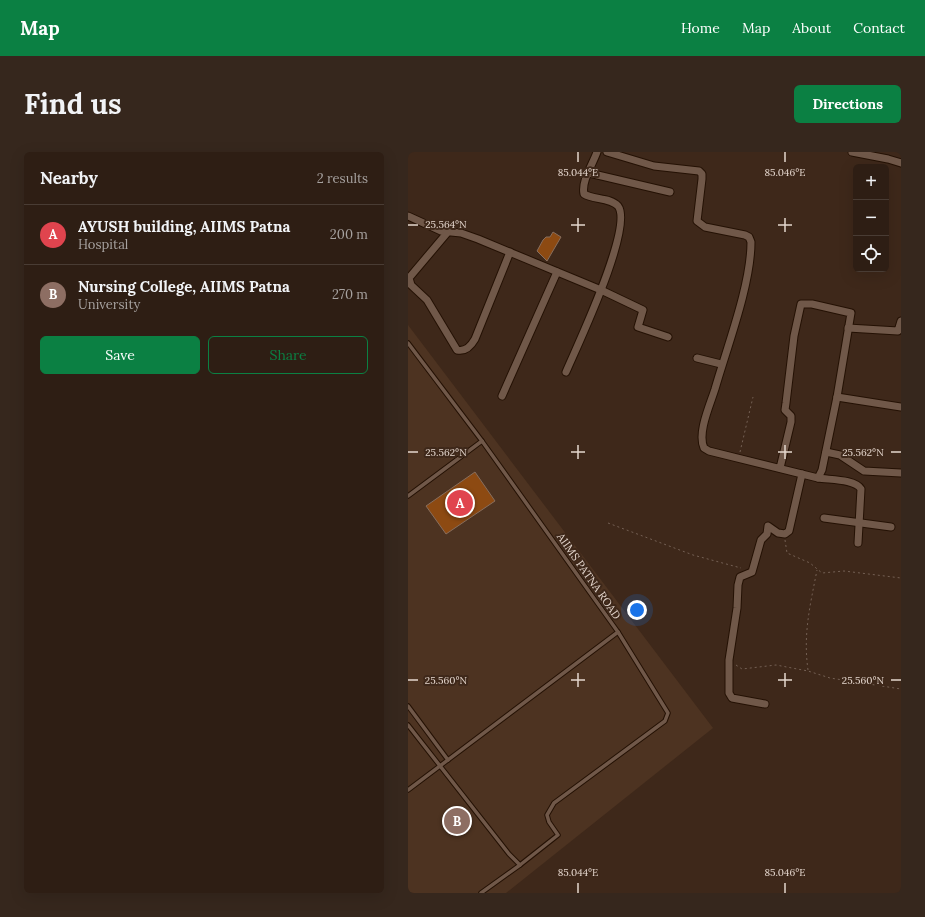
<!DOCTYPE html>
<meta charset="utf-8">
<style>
:root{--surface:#2e1e14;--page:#36271d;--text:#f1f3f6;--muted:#a7a2a0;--line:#493c34;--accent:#0b8043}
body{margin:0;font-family:Lora,serif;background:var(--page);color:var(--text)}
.controls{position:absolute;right:12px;top:12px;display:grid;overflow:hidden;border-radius:6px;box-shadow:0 4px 16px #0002}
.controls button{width:36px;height:36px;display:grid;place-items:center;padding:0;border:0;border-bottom:1px solid var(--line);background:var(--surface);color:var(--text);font:20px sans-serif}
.you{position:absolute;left:229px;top:458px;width:14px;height:14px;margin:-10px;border:3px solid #fff;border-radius:50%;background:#1a73e8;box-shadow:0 0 0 6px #1a73e833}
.badge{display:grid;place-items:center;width:26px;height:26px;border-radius:50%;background:var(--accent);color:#fff;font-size:13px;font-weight:700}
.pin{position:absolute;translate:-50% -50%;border:2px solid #fff;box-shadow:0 1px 4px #0006}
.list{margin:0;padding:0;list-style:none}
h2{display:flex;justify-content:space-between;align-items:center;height:52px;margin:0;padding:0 16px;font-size:17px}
h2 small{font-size:13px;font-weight:400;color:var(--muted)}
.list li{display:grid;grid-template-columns:26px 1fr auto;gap:12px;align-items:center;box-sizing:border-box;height:60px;padding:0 16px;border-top:1px solid var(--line)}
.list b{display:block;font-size:15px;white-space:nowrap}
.list p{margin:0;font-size:13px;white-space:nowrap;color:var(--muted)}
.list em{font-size:13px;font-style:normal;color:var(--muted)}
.actions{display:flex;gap:8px;padding:12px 16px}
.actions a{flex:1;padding:9px 0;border:1px solid var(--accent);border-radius:6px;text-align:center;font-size:14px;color:var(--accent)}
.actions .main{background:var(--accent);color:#fff}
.icon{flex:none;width:22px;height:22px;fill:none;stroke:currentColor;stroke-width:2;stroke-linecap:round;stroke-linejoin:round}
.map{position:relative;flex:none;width:493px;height:741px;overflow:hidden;border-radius:6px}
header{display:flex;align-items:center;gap:24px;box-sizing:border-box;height:56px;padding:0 20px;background:var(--accent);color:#fff}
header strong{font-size:19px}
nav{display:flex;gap:22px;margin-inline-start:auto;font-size:14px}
.intro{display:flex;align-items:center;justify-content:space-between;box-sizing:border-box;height:96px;padding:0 24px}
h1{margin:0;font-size:28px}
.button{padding:10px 18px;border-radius:6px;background:var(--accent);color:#fff;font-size:14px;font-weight:700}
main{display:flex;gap:24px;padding:0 24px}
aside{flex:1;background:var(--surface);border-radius:6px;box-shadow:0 4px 16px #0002}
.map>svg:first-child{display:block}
.built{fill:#4d3321}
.building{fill:#8d4a12;stroke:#876e5e}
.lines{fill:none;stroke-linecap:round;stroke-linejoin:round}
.service-casing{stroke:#241104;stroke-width:5.5}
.minor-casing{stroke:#241104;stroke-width:9}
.path{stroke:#746054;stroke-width:1;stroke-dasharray:2 3;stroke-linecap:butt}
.service{stroke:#705849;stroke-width:3.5}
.minor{stroke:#705849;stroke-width:7}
.ticks{fill:none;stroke:#e5d7ce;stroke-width:1.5}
.labels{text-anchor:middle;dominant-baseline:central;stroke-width:4;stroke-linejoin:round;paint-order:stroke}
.street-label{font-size:11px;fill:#e5d7ce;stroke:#3e281a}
.ticks-label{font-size:10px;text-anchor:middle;fill:#e5d7ce;stroke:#3e281a;stroke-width:4;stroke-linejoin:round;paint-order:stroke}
</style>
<header>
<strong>Map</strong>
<nav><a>Home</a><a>Map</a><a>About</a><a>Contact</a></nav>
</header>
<div class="intro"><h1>Find us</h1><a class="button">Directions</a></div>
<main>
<aside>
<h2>Nearby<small>2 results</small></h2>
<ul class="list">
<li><span class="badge" style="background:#e0444e">A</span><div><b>AYUSH building, AIIMS Patna</b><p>Hospital</p></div><em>200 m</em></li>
<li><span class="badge" style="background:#8d6e63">B</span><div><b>Nursing College, AIIMS Patna</b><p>University</p></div><em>270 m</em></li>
</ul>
<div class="actions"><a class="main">Save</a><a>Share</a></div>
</aside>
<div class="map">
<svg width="493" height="741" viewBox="0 0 493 741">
<rect width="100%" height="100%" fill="#3e281a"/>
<polygon class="built" points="0,173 305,576 98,741 0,741"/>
<g class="building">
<polygon points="145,80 153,85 139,109 129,99 135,88 138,85 142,85"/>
<polygon points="67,320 87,349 38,382 18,354"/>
</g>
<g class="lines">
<g class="service-casing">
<g id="service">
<polyline points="0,191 74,289"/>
<polyline points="0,344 74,289 210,480 0,638"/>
<polyline points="0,554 40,608"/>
<polyline points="0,573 101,702 112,713 150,683 141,670 139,663 146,651 257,569 260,561 210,480"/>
<polyline points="73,741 112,713"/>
</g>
</g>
<g class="minor-casing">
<g id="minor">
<path d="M199,0L246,14L291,19L294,22V27L289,69L297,75L337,83L341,85L343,90C343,133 319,195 307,237C302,253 289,281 296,296L301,299L410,326L414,318L429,245L443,161L404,152H393L386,184L378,251L377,258L383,264V270L372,316"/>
<polyline points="444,0 480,7 493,11"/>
<polyline points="181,21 262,40"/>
<polyline points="0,64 33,79 53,81 70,87 193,138 235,158 230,175 260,185"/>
<path d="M39,81L1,126L3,133L19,148L49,198C58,200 63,194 67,187L102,100"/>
<polyline points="440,176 490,179 493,169"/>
<polyline points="289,206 313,212"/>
<path d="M158,220C169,194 226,75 210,54C202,45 185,48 176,42C173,29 185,12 189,0"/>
<polyline points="94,244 149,120"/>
<polyline points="429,245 493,255"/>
<polyline points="418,300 432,303 456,319 493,321"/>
<path d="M410,326C422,328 447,327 453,337L450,391"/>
<polyline points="416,366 483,375"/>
<polyline points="357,552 324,546 321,541 321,508 329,456 330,433 332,425 344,420 353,388 359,382 360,374 370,381 377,382 381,379 394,322"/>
</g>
</g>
<g class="path">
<polyline points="332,300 345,245"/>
<polyline points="200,371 285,403 333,416"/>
<polyline points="377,388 379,401 402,411 414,421 436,419 493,426"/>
<polyline points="328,513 334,517 368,513 400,519 422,526 493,537"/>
<path d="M400,518C395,482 402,454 409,418"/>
</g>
<use href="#service" class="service"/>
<use href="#minor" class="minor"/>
</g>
<path class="ticks" d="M170,0V10M377,0V10M170,66V80M377,66V80M0,73H10M163,73H177M370,73H384M170,293V307M377,293V307M0,300H10M163,300H177M370,300H384M483,300H493M170,521V535M377,521V535M0,528H10M163,528H177M370,528H384M483,528H493M170,731V741M377,731V741"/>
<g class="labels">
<g class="street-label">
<text transform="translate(181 424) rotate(55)">AIIMS PATNA ROAD</text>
</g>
</g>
<g class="ticks-label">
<text x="170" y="24">85.044°E</text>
<text x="377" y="24">85.046°E</text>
<text x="38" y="76">25.564°N</text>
<text x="38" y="304">25.562°N</text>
<text x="455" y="304">25.562°N</text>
<text x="38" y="532">25.560°N</text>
<text x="455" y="532">25.560°N</text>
<text x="170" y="724">85.044°E</text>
<text x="377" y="724">85.046°E</text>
</g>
</svg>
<div class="controls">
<button>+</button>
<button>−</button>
<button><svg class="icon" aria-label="locate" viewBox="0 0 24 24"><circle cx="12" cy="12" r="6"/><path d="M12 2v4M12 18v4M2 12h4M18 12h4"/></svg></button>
</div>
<div class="you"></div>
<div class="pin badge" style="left:52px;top:351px;background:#e0444e">A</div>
<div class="pin badge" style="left:49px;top:669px;background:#8d6e63">B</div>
</div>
</main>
